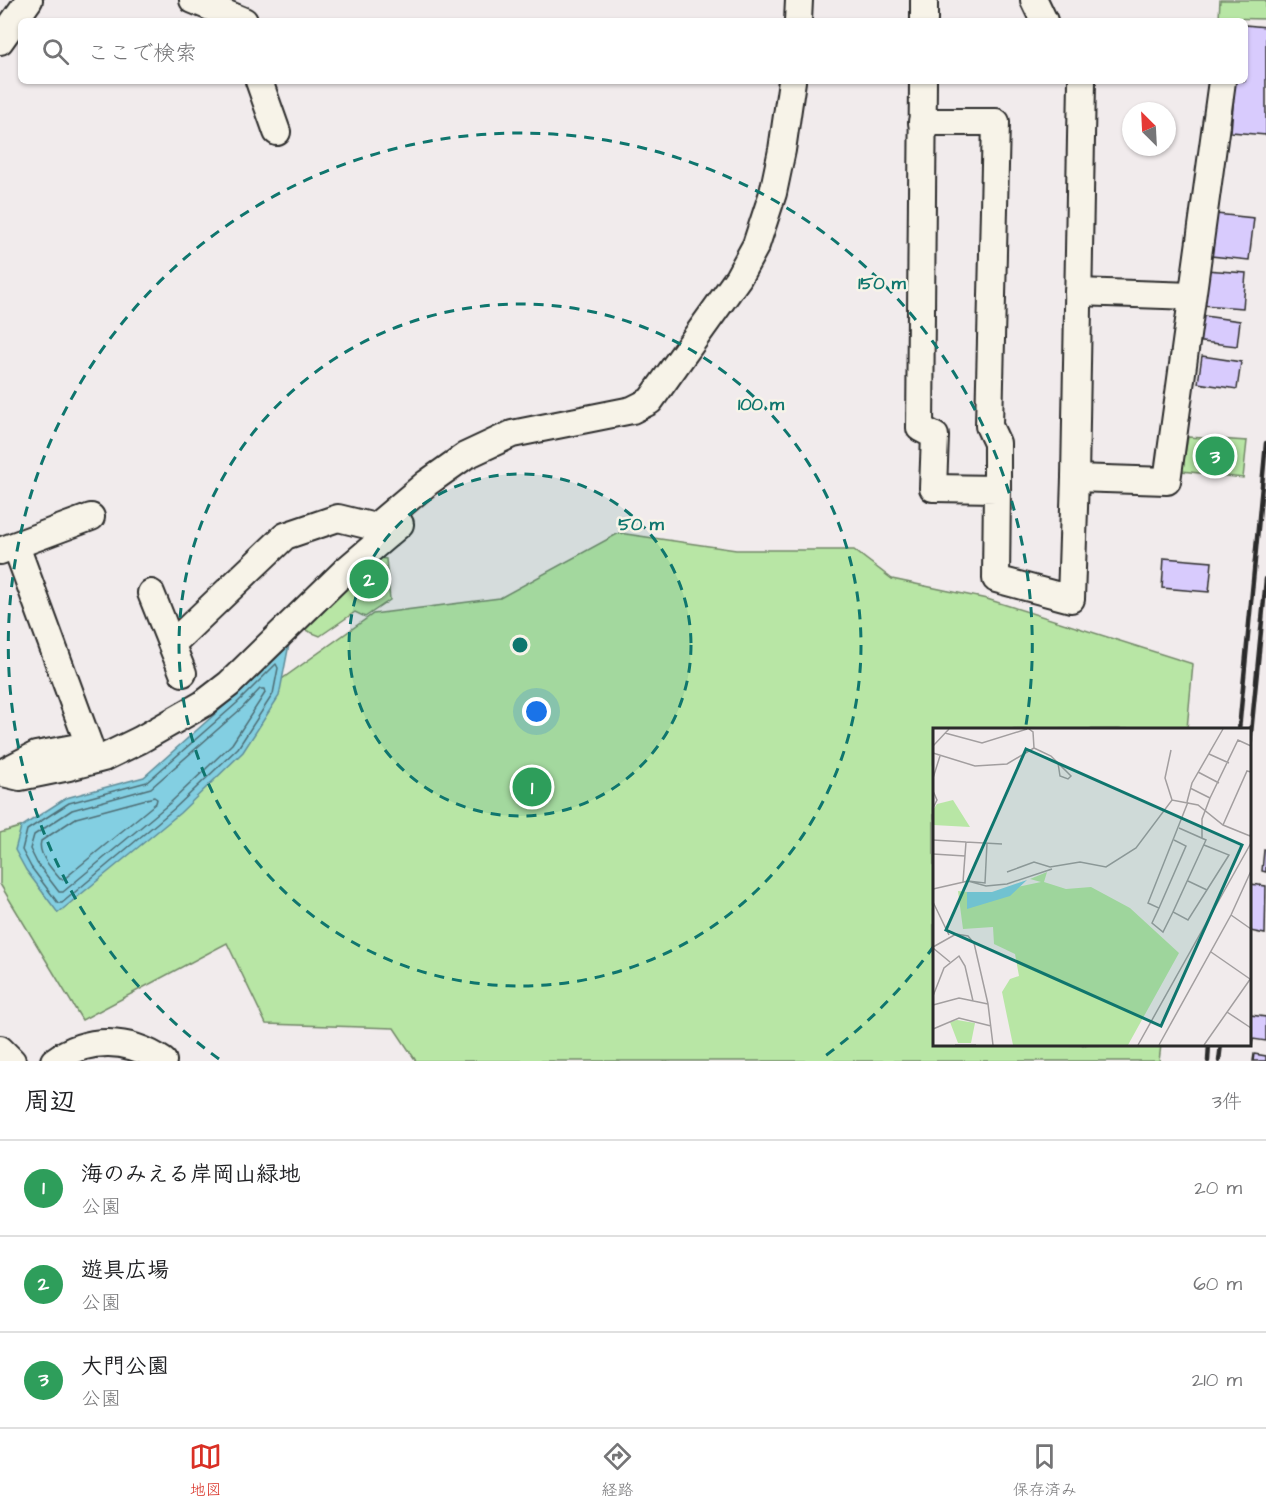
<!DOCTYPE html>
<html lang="ja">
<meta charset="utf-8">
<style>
:root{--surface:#fff;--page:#f2f2f2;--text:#202124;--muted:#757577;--line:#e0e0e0;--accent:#d93025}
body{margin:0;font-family:"Architects Daughter","Klee One",sans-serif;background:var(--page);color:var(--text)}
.compass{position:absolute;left:1122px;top:102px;width:54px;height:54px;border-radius:50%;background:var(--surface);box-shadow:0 2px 4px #0004;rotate:336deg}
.you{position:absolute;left:537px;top:712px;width:21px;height:21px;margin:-15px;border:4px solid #fff;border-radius:50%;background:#1a73e8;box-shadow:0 0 0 9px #1a73e833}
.badge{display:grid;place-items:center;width:39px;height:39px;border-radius:50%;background:var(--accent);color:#fff;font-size:20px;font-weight:700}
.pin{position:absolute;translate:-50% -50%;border:3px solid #fff;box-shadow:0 2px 6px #0006}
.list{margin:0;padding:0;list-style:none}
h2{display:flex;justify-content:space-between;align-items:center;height:78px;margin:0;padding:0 24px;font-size:26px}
h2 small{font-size:20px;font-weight:400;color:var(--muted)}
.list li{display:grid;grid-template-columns:39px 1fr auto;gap:18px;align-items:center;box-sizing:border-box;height:96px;padding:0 24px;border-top:2px solid var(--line)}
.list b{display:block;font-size:22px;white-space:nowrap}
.list p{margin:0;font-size:20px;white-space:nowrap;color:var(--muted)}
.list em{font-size:20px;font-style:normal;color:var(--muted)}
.icon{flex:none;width:33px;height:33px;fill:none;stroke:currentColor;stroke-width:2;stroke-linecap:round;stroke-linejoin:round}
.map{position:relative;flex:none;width:1266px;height:1061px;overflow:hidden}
.search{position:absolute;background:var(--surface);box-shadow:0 2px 4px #0004;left:18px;right:18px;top:18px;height:66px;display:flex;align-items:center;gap:15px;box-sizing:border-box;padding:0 21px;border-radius:9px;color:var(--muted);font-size:22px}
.sheet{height:366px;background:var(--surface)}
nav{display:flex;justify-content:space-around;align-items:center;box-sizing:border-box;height:84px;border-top:2px solid var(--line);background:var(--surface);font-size:16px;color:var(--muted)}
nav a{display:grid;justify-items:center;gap:3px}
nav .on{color:var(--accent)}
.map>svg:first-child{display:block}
.green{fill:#b8e6a5;stroke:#728868;stroke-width:1.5}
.water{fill:#83cfe2;stroke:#608d99;stroke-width:1.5}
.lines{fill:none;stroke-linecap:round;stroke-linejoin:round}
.shore{stroke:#4e6d74;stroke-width:1.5}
.building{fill:#d8cbfd;stroke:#2b2b2b;stroke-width:1.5}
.minor-casing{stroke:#2b2b2b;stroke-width:30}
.minor{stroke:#f7f3e8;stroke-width:26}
.rail{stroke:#2b2b2b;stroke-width:4.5}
.ring{fill:none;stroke:#0f766e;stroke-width:3;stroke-dasharray:10 8}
.inset-road{fill:none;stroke:#a29e9f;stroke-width:1.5}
.view{fill:#0f766e;fill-opacity:0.15;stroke:#0f766e;stroke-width:3}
.inset-edge{fill:none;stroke:#2b2b2b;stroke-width:3}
.centre{fill:#0f766e;stroke:#f7f3e8;stroke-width:3}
.ring-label{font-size:18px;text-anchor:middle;font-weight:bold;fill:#0f766e;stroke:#f7f3e8;stroke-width:5;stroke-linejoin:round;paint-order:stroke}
</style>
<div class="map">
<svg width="1266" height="1061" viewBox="0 0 1266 1061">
<rect width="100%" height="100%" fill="#f1ebec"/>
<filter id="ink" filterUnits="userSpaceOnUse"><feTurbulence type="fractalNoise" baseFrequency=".0167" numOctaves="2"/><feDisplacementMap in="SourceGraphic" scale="12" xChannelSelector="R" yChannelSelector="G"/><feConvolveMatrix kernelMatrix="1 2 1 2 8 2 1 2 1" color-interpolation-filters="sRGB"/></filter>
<g filter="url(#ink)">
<g class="green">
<polygon points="1220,0 1266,0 1266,19 1219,18"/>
<polygon points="1188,437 1247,441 1243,478 1182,471"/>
<polygon points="619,533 736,550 854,550 892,579 987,599 1193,664 1187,729 934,730 934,1044 1161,1045 1159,1061 416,1061 394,1028 266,1024 227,943 82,1020 0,884 0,833 115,798 373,614 500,598"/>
<polygon points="373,557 386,559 390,600 365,617 355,612 320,636 300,628"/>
</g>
<polygon class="water" points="290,639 279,696 243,752 180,813 58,913 26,870 15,850 21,827 66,798 144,777 233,698"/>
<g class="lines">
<g class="shore">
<polygon points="276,664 278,668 273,694 238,748 175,808 62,903 58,903 31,867 22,850 27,830 69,803 147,782 237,703"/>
<polygon points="260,689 264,689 265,693 232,744 170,803 63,892 59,892 37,863 30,849 34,835 72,810 151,788 242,708"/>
<path d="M154,797L157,799L156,803L64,879H60C52,869 37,854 41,841L76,818Z"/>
</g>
</g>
<g class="building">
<polygon points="1245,25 1266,27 1266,135 1231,132 1235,81 1245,81"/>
<polygon points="1216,214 1254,218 1249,260 1211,256"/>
<polygon points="1205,270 1246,273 1243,308 1202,305"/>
<polygon points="1197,315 1240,321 1237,346 1194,341"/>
<polygon points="1202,356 1241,362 1237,389 1198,383"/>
<polygon points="1164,558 1212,562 1209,592 1162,588"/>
<polygon points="1264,850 1266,850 1266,872 1262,871"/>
<polygon points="1250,884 1266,886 1265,934 1250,931"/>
<polygon points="1250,1015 1266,1017 1266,1041 1253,1039 1252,1045 1248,1044"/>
<polygon points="1254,1054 1266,1056 1266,1061 1253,1061"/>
</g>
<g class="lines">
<g class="minor-casing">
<g id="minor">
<polyline points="193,0 244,21"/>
<polyline points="924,0 924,21"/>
<polyline points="1034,0 1044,21"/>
<polyline points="798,21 799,0"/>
<polyline points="0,41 29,0"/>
<polyline points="259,81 277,132"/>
<polyline points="923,81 920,428 935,436 933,488 997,489 996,579 1071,599 1075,478"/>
<polyline points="1082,81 1075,478 1167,481 1222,81"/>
<polyline points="922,122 996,122 989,426 997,443 997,489"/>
<polyline points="1078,292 1192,296"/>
<polyline points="0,551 91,517"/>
<polyline points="151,593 183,673"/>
<polyline points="172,644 285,536 338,518 375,527 427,483 465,456 512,434 632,410 650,401 738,278 756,245 773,193 782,150 792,81"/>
<polyline points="5,771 36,755 89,745 16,546"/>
<polyline points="3,773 20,777 69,767 103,758 140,740 203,704 229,684 345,571 400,524"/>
<polyline points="0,1049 12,1061"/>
<path d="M54,1061C88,1036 129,1038 163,1061"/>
</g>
</g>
<use href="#minor" class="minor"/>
<g class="rail">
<polyline points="1239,730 1266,443"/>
<polyline points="1250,744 1266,579"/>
<polyline points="1208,1061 1209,1044"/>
<polyline points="1219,1061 1221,1044"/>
</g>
</g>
</g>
<circle cx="520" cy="645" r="171" fill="#0f766e" fill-opacity=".12"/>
<g class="ring">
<circle cx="520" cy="645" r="171"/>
<circle cx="520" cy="645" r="341"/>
<path d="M934 946A512 512 0 0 1 821 1059M219 1059A512 512 0 1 1 1026 725"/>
</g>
<g transform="translate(933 728)">
<rect width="318" height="318" fill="#f1ebec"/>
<path d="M20,72L37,99L0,97V82L4,76ZM114,144L111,154L133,161L158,159L197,180L246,225L195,317H80L69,264L77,251L86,248L82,226L61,216L60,199L30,201L25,163L52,166L108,154L97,151ZM24,292L42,295L38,315H25L17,294Z" fill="#b8e6a5"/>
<path d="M94,152L77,168L34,181V164H59Z" fill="#83cfe2"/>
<path class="inset-road" d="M12,5L49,15L94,1M0,18L16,1M101,20L118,28L138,48L135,51L127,48L125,35M238,22L232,50L239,72M0,25L42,38L74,36L101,20L100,4L96,1M276,26L296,35M265,44L286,55M0,50L7,28M257,60L277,70M0,63L4,72L0,80M254,74L259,55L290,1M290,97L314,43L318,44M246,100L273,112L240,184L255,192L296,127L271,117M269,110V91L277,70L305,12L318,18M0,112L33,114M0,126L32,128M74,144L101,134L117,139L147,134L173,139L203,120L239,72L265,77L290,97L317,108L318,105M35,153L53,158L74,156L119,141M255,153L274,162M30,154L33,114L69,116M0,161L35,153L52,155L54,115M0,174L16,207M226,180L253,118L241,112M240,184L230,204L219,195L226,180L215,175L255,74M298,187L318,201M0,219L23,206L35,208L41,215L55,276L60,317M0,220L17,234M278,224L317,251M0,268L11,240L26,228L32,238L40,273M0,277L26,270L55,276M294,284L318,300M0,301L26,290L58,298M22,317H43M205,317L318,115M226,317L298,187L318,143M271,317L318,250"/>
<path class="view" d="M93,21L309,117L228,298L13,202Z"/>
<rect width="318" height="318" class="inset-edge"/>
</g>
<circle cx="520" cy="645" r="9" class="centre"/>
<g class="ring-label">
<text x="882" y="289">150 m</text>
<text x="761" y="410">100 m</text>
<text x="641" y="530">50 m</text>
</g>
</svg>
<svg class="compass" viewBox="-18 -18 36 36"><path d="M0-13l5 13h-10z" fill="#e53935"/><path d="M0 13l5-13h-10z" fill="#757577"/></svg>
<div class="you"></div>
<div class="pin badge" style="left:532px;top:787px;background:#2e9e5b">1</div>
<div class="pin badge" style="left:369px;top:579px;background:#2e9e5b">2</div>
<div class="pin badge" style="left:1215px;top:456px;background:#2e9e5b">3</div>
<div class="search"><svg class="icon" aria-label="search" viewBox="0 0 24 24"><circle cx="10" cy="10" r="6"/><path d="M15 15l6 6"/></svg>ここで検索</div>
</div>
<section class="sheet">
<h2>周辺<small>3件</small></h2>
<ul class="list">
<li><span class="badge" style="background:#2e9e5b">1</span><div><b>海のみえる岸岡山緑地</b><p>公園</p></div><em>20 m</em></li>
<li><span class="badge" style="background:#2e9e5b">2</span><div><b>遊具広場</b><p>公園</p></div><em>60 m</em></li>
<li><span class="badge" style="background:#2e9e5b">3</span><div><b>大門公園</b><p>公園</p></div><em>210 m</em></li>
</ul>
</section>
<nav>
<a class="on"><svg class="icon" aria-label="map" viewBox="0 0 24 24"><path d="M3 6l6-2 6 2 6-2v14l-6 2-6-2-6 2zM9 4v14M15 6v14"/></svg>地図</a>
<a><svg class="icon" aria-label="directions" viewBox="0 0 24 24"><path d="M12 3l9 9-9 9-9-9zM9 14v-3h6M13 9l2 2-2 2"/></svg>経路</a>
<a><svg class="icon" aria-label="saved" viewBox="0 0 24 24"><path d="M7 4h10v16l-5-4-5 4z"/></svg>保存済み</a>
</nav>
